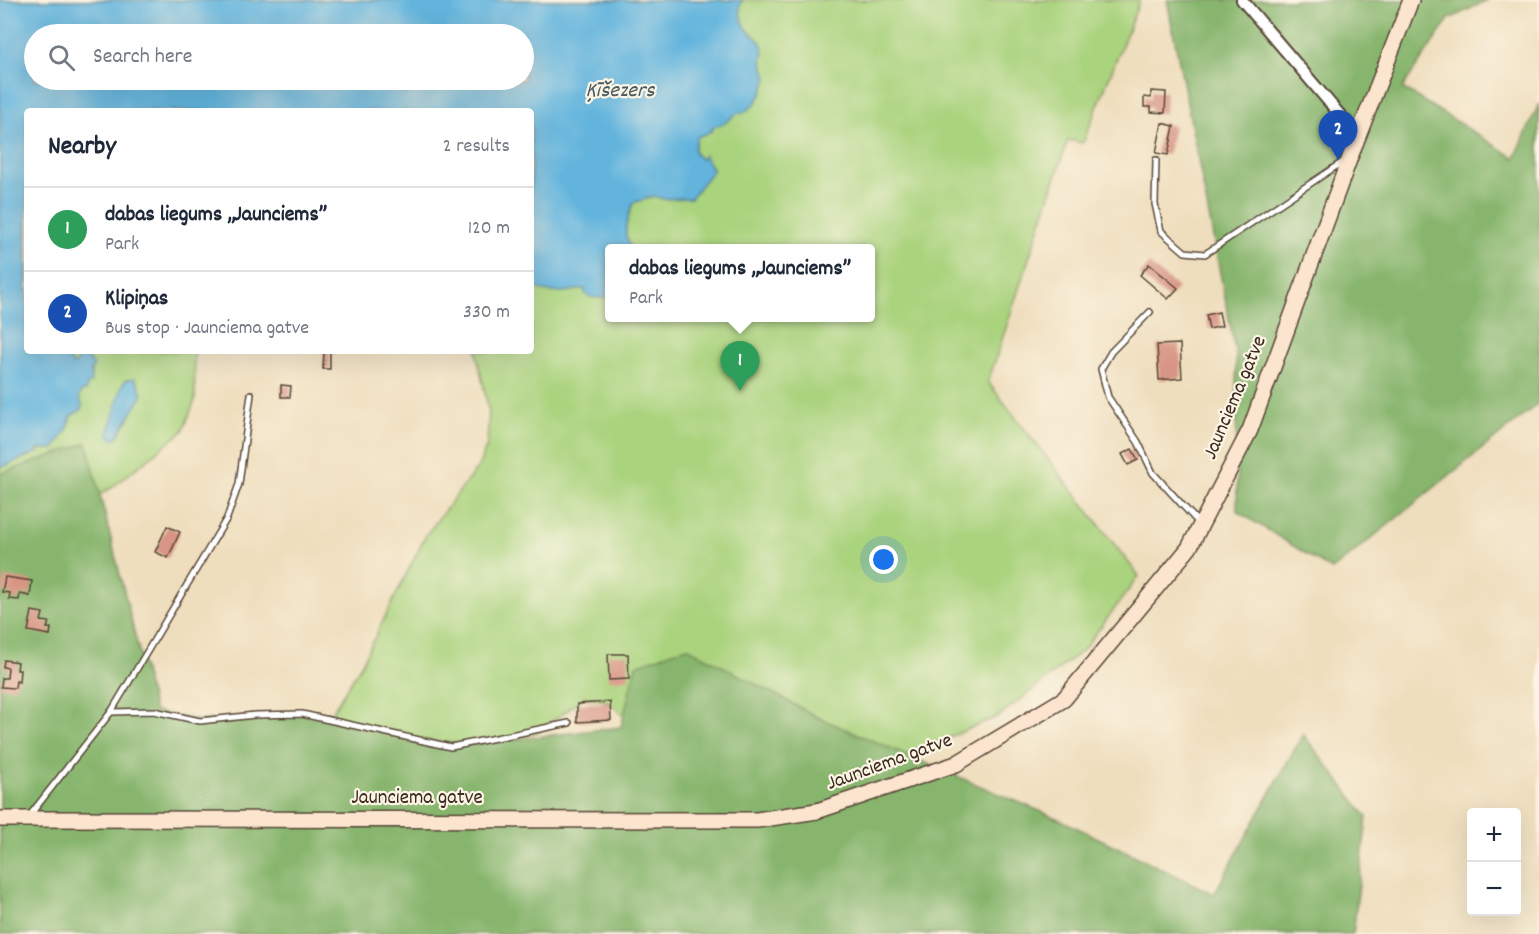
<!DOCTYPE html>
<meta charset="utf-8">
<style>
:root{--surface:#fff;--page:#f2f2f3;--text:#1f2937;--muted:#747a83;--line:#e0e1e3;--accent:#d1495b}
body{margin:0;font-family:Dekko,sans-serif;background:var(--page);color:var(--text)}
.controls{position:absolute;right:18px;bottom:18px;display:grid;overflow:hidden;border-radius:6px;box-shadow:0 6px 24px #0002}
.controls button{width:54px;height:54px;display:grid;place-items:center;padding:0;border:0;border-bottom:2px solid var(--line);background:var(--surface);color:var(--text);font:30px sans-serif}
.you{position:absolute;left:884px;top:560px;width:21px;height:21px;margin:-15px;border:4px solid #fff;border-radius:50%;background:#1a73e8;box-shadow:0 0 0 9px #1a73e833}
.badge{display:grid;place-items:center;width:39px;height:39px;border-radius:50%;background:var(--accent);color:#fff;font-size:20px;font-weight:700}
.pin{position:absolute;translate:-50% -50px;filter:drop-shadow(0 2px 3px #0008)}
.pin::after{content:'';position:absolute;top:32px;width:21px;height:18px;background:inherit;clip-path:polygon(0 0,100% 0,50% 100%)}
.popup{position:absolute;left:605px;top:244px;width:270px;height:78px;box-sizing:border-box;display:grid;place-content:center;border-radius:6px;background:var(--surface);filter:drop-shadow(0 2px 4px #0005);font-size:20px;white-space:nowrap;color:var(--muted)}
.popup b{font-size:22px;color:var(--text)}
.popup::after{content:'';position:absolute;left:50%;top:100%;margin-left:-12px;border:12px solid transparent;border-top-color:var(--surface)}
.list{margin:0;padding:0;list-style:none}
h2{display:flex;justify-content:space-between;align-items:center;height:78px;margin:0;padding:0 24px;font-size:26px}
h2 small{font-size:20px;font-weight:400;color:var(--muted)}
.list li{display:grid;grid-template-columns:39px 1fr auto;gap:18px;align-items:center;box-sizing:border-box;height:84px;padding:0 24px;border-top:2px solid var(--line)}
.list b{display:block;font-size:22px;white-space:nowrap}
.list p{margin:0;font-size:20px;white-space:nowrap;color:var(--muted)}
.list em{font-size:20px;font-style:normal;color:var(--muted)}
.icon{flex:none;width:33px;height:33px;fill:none;stroke:currentColor;stroke-width:2;stroke-linecap:round;stroke-linejoin:round}
.map{position:relative;flex:none;width:1539px;height:934px;overflow:hidden}
.search{position:absolute;background:var(--surface);box-shadow:0 6px 24px #0002;left:24px;top:24px;width:510px;height:66px;display:flex;align-items:center;gap:15px;box-sizing:border-box;padding:0 21px;border-radius:33px;color:var(--muted);font-size:22px}
.panel{position:absolute;background:var(--surface);box-shadow:0 6px 24px #0002;left:24px;top:108px;width:510px;height:246px;border-radius:6px}
.map>svg:first-child{display:block}
.green{fill:#aad37e;stroke:#727e4e;stroke-width:1.5;fill-rule:evenodd}
.forest{fill:#87b56d;stroke:#617046;stroke-width:1.5}
.water{fill:#62b4dd;stroke:#4e6f7e;stroke-width:1.5;fill-rule:evenodd}
.building{fill:#d89484}
.lines{fill:none;stroke-linecap:round;stroke-linejoin:round}
.lane-casing{stroke:#564536;stroke-width:8}
.street-casing{stroke:#564536;stroke-width:14}
.secondary-casing{stroke:#564536;stroke-width:18}
.lane{stroke:#fff;stroke-width:5}
.street{stroke:#fff;stroke-width:10}
.secondary{stroke:#fce5cf;stroke-width:15}
.labels{text-anchor:middle;dominant-baseline:central;stroke-width:4.5;stroke-linejoin:round;paint-order:stroke}
.street-label{font-size:21px;fill:#3b2a1e;stroke:#fcf5e5}
.water-label{font-size:22px;font-style:italic;fill:#495a61;stroke:#fcf5e5}
</style>
<div class="map">
<svg width="1539" height="934" viewBox="0 0 1539 934">
<rect width="100%" height="100%" fill="#fcf5e5"/>
<filter id="ink" filterUnits="userSpaceOnUse"><feTurbulence type="fractalNoise" baseFrequency=".0167" numOctaves="2"/><feDisplacementMap in="SourceGraphic" scale="12" xChannelSelector="R" yChannelSelector="G"/><feConvolveMatrix kernelMatrix="1 2 1 2 8 2 1 2 1" color-interpolation-filters="sRGB"/></filter>
<filter id="wash" filterUnits="userSpaceOnUse"><feTurbulence type="fractalNoise" baseFrequency=".008" numOctaves="4" result="noise"/><feDisplacementMap in="SourceGraphic" scale="24" xChannelSelector="R" yChannelSelector="G"/><feGaussianBlur stdDeviation="1.35" result="paint"/><feColorMatrix in="noise" values="0 0 0 0 0 0 0 0 0 0 0 0 0 0 0 0 0 1.4 0 .05"/><feComposite in="paint" operator="in"/></filter>
<g filter="url(#wash)">
<rect width="100%" height="100%" fill="#efdebd"/>
<path class="green" d="M0,0H1140L1083,143L1068,140L988,382L1139,576L1084,649L999,716L849,780L672,761L618,710L606,701L584,697L539,732L481,746L404,738L327,720L361,665L426,535L478,467L487,445L489,412L476,351H531V111H27V351H194L195,400L183,431L111,488L86,502L0,528ZM34,34H524V80H34ZM610,249H870V318H610Z"/>
<g class="forest">
<polygon points="1167,0 1488,0 1449,19 1402,88 1515,158 1539,104 1539,403 1332,570 1237,511 1236,355"/>
<polygon points="87,443 154,711 200,721 302,714 451,747 621,727 636,665 687,647 819,718 1061,820 1214,894 1303,734 1367,817 1353,934 0,934 0,474"/>
</g>
<g class="water">
<path d="M0,0H743L740,5V13L745,27L761,43L764,51L762,61L767,78L762,93L754,105L743,113H738C729,118 725,127 713,126L712,131L697,137L694,149L696,155L701,159L704,155L713,170L691,198L663,199L654,196L633,203C628,218 621,233 631,248L610,249L609,296C602,299 592,299 585,294V289C566,291 546,298 531,283V111H27V351H63V356L69,358L73,365L78,361L76,357L78,353L82,358L85,355L94,366L91,370V383L87,384L86,391H82L79,397L82,404L81,410L71,416L68,428L54,449H38V452L0,468ZM34,34H524V80H34Z"/>
<polygon points="135,378 140,387 142,396 116,439 113,439 108,434 122,385 126,380"/>
</g>
<g id="blocks">
<g class="building">
<polygon points="1151,91 1166,92 1165,113 1151,112 1151,107 1144,107 1144,97 1151,98"/>
<polygon points="1162,123 1174,126 1168,155 1156,153"/>
<polygon points="1149,264 1178,288 1168,299 1140,275"/>
<polygon points="1219,312 1222,326 1209,329 1206,315"/>
<polygon points="1180,344 1182,378 1159,380 1157,345"/>
<polygon points="324,351 330,351 330,369 323,369"/>
<polygon points="281,385 291,386 290,397 281,397"/>
<polygon points="1132,449 1138,460 1128,465 1122,454"/>
<polygon points="167,526 180,532 168,558 155,552"/>
<polygon points="5,577 32,581 30,596 20,594 19,600 9,599 10,593 2,592"/>
<polygon points="32,611 43,613 41,621 49,622 47,628 51,628 50,635 28,631"/>
<polygon points="608,654 628,654 629,679 609,680"/>
<polygon points="4,660 18,662 17,670 20,670 19,682 16,681 15,688 1,687 2,678 7,678 8,668 3,667"/>
<polygon points="610,702 611,720 577,722 577,704"/>
</g>
</g>
</g>
<g filter="url(#ink)">
<use href="#blocks" fill-opacity="0" stroke="#564536" stroke-width="1.5"/>
<g class="lines">
<g class="lane-casing">
<g id="lane">
<polyline points="1156,160 1155,204 1161,231 1185,252 1205,254 1344,161"/>
<polyline points="1150,312 1111,352 1101,369 1108,397 1138,442 1153,473 1196,520 1198,525"/>
<polyline points="111,712 154,711 200,721 255,715 302,714 451,747 569,723"/>
<polyline points="30,815 111,712 227,518 239,484 251,394"/>
</g>
</g>
<g class="street-casing">
<polyline id="street" points="1242,0 1358,136"/>
</g>
<g class="secondary-casing">
<polyline id="secondary" points="0,819 757,820 817,811 956,764 1064,699 1189,548 1250,430 1350,157 1411,0"/>
</g>
<use href="#lane" class="lane"/>
<use href="#street" class="street"/>
<use href="#secondary" class="secondary"/>
</g>
</g>
<g class="labels">
<g class="street-label">
<text transform="translate(1236 398) rotate(-67)">Jaunciema gatve</text>
<text transform="translate(890 763) rotate(-20)">Jaunciema gatve</text>
<text x="417" y="799">Jaunciema gatve</text>
</g>
<g class="water-label">
<text x="620" y="91">Ķīšezers</text>
</g>
</g>
</svg>
<div class="controls">
<button>+</button>
<button>−</button>
</div>
<div class="you"></div>
<div class="pin badge" style="left:740px;top:391px;background:#2e9e5b">1</div>
<div class="popup"><b>dabas liegums „Jaunciems”</b>Park</div>
<div class="pin badge" style="left:1338px;top:160px;background:#1a4fb4">2</div>
<div class="search"><svg class="icon" aria-label="search" viewBox="0 0 24 24"><circle cx="10" cy="10" r="6"/><path d="M15 15l6 6"/></svg>Search here</div>
<section class="panel">
<h2>Nearby<small>2 results</small></h2>
<ul class="list">
<li><span class="badge" style="background:#2e9e5b">1</span><div><b>dabas liegums „Jaunciems”</b><p>Park</p></div><em>120 m</em></li>
<li><span class="badge" style="background:#1a4fb4">2</span><div><b>Klipiņas</b><p>Bus stop · Jaunciema gatve</p></div><em>330 m</em></li>
</ul>
</section>
</div>
